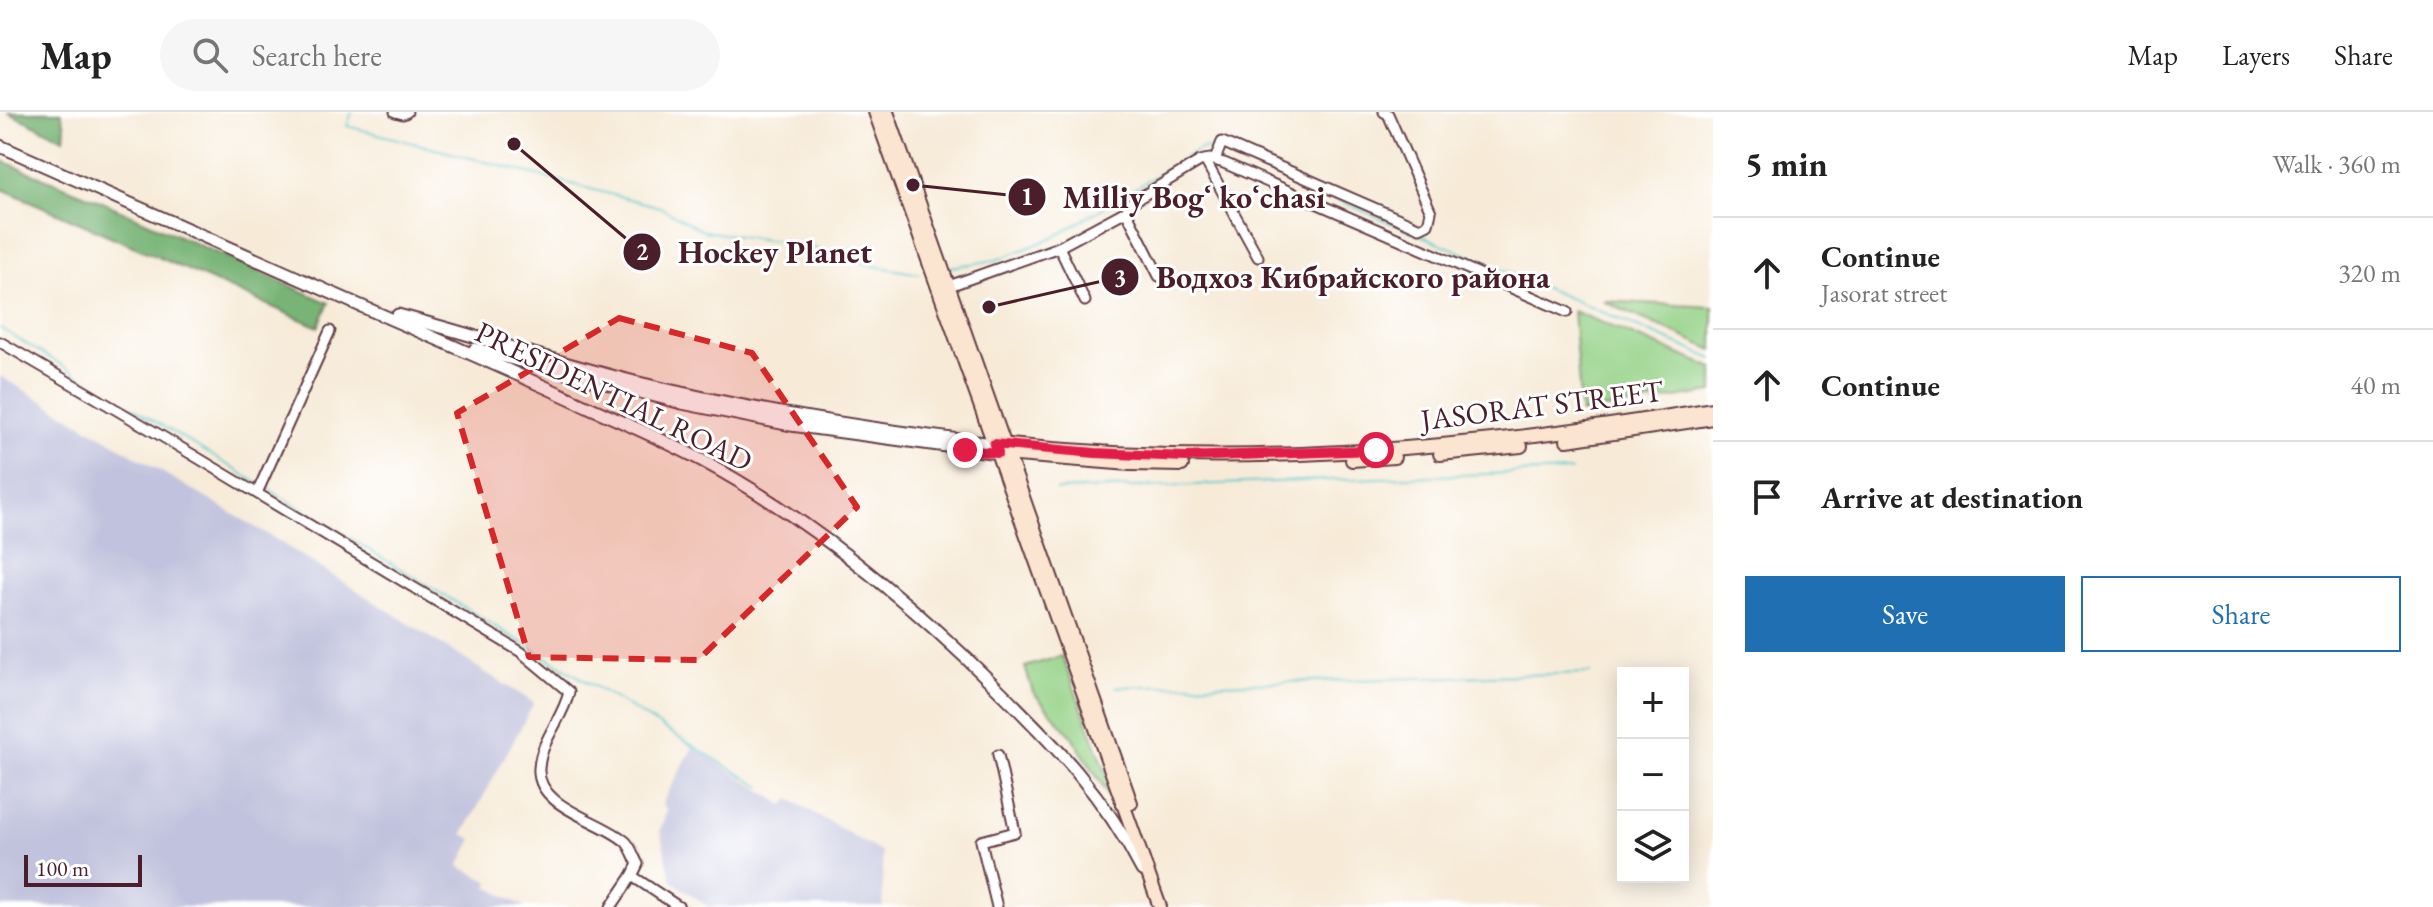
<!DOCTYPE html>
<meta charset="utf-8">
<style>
:root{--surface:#fff;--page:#f6f6f6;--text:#222;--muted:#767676;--line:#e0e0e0;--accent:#1f6fb2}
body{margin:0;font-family:"EB Garamond",serif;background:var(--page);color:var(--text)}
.controls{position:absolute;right:24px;bottom:24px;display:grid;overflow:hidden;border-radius:0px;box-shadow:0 4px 20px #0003}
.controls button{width:72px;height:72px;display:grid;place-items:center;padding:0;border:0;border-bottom:2px solid var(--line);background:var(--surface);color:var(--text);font:40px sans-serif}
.scale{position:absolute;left:24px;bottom:20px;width:118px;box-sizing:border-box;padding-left:8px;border:4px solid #4a1f2b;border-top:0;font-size:22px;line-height:28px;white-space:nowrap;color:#4a1f2b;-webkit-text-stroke:6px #fff;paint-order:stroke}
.stop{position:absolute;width:24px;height:24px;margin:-18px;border:6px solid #e11d48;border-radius:50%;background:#fff}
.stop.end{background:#e11d48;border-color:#fff;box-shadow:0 2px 8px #0008}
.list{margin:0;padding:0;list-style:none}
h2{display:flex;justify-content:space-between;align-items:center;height:104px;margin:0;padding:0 32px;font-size:34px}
h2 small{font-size:26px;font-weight:400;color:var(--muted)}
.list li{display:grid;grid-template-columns:52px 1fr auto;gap:24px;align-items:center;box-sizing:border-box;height:112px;padding:0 32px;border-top:2px solid var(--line)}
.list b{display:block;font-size:30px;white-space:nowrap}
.list p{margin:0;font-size:26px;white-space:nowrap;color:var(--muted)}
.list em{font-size:26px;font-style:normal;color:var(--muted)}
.actions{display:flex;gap:16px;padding:24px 32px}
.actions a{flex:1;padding:18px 0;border:2px solid var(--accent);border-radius:0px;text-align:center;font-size:28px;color:var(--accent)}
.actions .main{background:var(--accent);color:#fff}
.icon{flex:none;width:44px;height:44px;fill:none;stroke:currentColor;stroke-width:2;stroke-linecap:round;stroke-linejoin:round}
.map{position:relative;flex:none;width:1713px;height:795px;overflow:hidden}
header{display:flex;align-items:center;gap:48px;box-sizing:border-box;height:112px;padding:0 40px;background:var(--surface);border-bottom:2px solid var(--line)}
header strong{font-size:38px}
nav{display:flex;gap:44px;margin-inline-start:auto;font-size:28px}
.search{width:560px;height:72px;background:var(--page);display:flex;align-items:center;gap:20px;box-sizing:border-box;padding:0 28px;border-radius:44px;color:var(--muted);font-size:30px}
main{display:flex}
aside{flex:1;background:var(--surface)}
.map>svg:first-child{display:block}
.industrial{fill:#c1c2dd}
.green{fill:#94d287;stroke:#6f7859;stroke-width:2}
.forest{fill:#77b474;stroke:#606a50;stroke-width:2}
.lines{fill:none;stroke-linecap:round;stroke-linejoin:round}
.stream{stroke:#5ac7cd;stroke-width:2}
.minor-casing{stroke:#643e45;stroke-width:13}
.tertiary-casing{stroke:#643e45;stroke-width:15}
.secondary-casing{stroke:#643e45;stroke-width:16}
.minor{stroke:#fff;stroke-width:9}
.tertiary{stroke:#fff;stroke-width:11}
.secondary{stroke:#fce5d0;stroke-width:12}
.route{stroke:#e11d48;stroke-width:10}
.marked{fill:#d62828;fill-opacity:0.2;stroke:#d62828;stroke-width:6;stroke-dasharray:16 10;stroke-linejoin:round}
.labels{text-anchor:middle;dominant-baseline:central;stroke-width:6;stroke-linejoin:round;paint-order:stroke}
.street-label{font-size:30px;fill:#4a1f2b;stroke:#fff}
.leader{fill:none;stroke:#4a1f2b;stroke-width:3}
.callout-dot{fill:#4a1f2b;stroke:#fff;stroke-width:3}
.mark-label{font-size:24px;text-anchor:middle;font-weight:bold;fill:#fff}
.callout-label{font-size:32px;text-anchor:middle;font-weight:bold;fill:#4a1f2b;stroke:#fff;stroke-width:6;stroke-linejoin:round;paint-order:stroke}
</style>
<header>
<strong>Map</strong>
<div class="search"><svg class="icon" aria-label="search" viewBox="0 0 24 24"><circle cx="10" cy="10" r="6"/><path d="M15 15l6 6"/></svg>Search here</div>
<nav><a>Map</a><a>Layers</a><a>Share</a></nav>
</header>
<main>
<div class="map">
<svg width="1713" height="795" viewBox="0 0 1713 795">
<rect width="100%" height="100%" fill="#fff"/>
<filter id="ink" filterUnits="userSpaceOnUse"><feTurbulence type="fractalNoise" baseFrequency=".0125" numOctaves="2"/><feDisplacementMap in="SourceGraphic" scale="16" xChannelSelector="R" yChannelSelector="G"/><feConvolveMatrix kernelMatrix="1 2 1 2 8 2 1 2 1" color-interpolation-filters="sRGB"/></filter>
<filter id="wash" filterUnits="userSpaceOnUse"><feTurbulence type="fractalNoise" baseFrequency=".006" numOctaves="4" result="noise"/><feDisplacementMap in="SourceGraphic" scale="32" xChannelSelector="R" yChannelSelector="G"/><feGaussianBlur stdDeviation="1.8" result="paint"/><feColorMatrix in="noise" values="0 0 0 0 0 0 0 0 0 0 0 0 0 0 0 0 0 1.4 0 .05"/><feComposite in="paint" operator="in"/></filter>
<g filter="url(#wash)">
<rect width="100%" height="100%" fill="#f7ebd8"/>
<g class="industrial">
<polygon points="0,264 272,425 534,591 463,722 473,727 459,754 490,770 488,775 525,795 0,795"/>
<polygon points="693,635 784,693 790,687 882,741 883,795 709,795 672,769 660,719 667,698 662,692"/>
</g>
<g class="green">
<polygon points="1603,189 1713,195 1713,238"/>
<polygon points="1573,199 1713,256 1713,280 1581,301"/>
<polygon points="1062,544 1125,709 1071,623 1033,580 1025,555"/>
</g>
<g class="forest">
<polygon points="7,0 61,0 65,14 64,27"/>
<polygon points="0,48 98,88 329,191 318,215 0,76"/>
</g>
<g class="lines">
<g class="stream">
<polyline points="352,0 347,14 660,95 703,119 804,133 874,154 920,162"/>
<polyline points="1224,40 1713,247"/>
<polyline points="951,155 996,148 1053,126 1200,37 1214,36"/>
<polyline points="0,216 256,370"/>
<polyline points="265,375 761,675"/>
<polyline points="1056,378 1571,359"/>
<polyline points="1115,575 1590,561"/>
</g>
</g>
</g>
<g filter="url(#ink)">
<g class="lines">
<g class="minor-casing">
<g id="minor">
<polyline points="395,0 403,2 407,0"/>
<polyline points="1205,48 1258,145"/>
<polyline points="1215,48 1222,30 1420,116 1428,112 1431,100 1388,2 1384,0"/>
<polyline points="1126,99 1159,164"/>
<polyline points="1059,135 1085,189"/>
<polyline points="949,174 1059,135 1126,99 1131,91 1200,49 1210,47 1224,51 1567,200"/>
<path d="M0,230L158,322L521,540L569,580C563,607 541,627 539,656C536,696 602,708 626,730C631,735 634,745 638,752L632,764L611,795"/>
<polyline points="257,381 330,219"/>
<polyline points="632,764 679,795"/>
<polyline points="997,795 981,729 1015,720 998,643"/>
</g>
</g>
<g class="tertiary-casing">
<g id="tertiary">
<path d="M0,34C120,87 240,141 361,194C435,226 509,258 582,292C622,310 663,327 701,348C811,407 908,488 996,575C1055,633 1104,683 1142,758"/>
<path d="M398,203C478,224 558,251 639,271C756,300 875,318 994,332"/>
<polyline points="475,237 682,291 791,313 998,341"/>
</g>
</g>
<g class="secondary-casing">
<g id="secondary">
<polyline points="875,0 1160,795"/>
<polyline points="887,0 1131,691"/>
<polyline points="1567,328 1713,306"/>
<path d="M1000,332C1239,358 1476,337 1713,297"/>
<polyline points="1005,342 1130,352 1182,353"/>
<polyline points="1440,342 1521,334"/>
<polyline points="1352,348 1394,345"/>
</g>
</g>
<use href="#minor" class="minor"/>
<use href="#tertiary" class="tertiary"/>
<use href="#secondary" class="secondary"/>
</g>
</g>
<g class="lines" filter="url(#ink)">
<polyline class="route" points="965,338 998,341 994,332 1095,341 1185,345 1376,338"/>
</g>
<path class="marked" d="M619,206L752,241L857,395L698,548L529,545L457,301Z"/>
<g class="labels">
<g class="street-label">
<text transform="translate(614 284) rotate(26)">PRESIDENTIAL ROAD</text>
<text transform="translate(1542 293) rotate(-7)">JASORAT STREET</text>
</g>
</g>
<path class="leader" d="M913 73L1027 85M514 32L642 140M989 195L1120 165"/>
<g class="callout-dot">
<circle cx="913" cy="73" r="8"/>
<circle cx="514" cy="32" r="8"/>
<circle cx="989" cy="195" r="8"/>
<circle cx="1027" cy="85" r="20"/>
<circle cx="642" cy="140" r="20"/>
<circle cx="1120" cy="165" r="20"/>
</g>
<g class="mark-label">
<text x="1027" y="93">1</text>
<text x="642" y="148">2</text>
<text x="1120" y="174">3</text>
</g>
<g class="callout-label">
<text x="1194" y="96">Milliy Bogʻ koʻchasi</text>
<text x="775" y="151">Hockey Planet</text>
<text x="1353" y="176">Водхоз Кибрайского района</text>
</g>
</svg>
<div class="controls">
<button>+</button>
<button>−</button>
<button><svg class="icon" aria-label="layers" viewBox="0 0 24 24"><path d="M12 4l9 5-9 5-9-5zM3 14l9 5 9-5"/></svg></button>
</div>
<div class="scale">100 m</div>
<div class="stop" style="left:1376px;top:338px"></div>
<div class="stop end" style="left:965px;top:338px"></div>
</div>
<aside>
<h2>5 min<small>Walk · 360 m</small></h2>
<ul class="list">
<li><svg class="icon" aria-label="ahead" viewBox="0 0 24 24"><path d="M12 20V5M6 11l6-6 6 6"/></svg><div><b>Continue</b><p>Jasorat street</p></div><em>320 m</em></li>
<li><svg class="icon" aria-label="ahead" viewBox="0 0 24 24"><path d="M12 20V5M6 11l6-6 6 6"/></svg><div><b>Continue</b></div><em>40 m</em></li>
<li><svg class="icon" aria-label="arrive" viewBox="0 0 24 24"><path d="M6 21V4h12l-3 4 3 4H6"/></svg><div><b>Arrive at destination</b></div></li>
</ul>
<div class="actions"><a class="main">Save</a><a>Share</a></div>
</aside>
</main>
